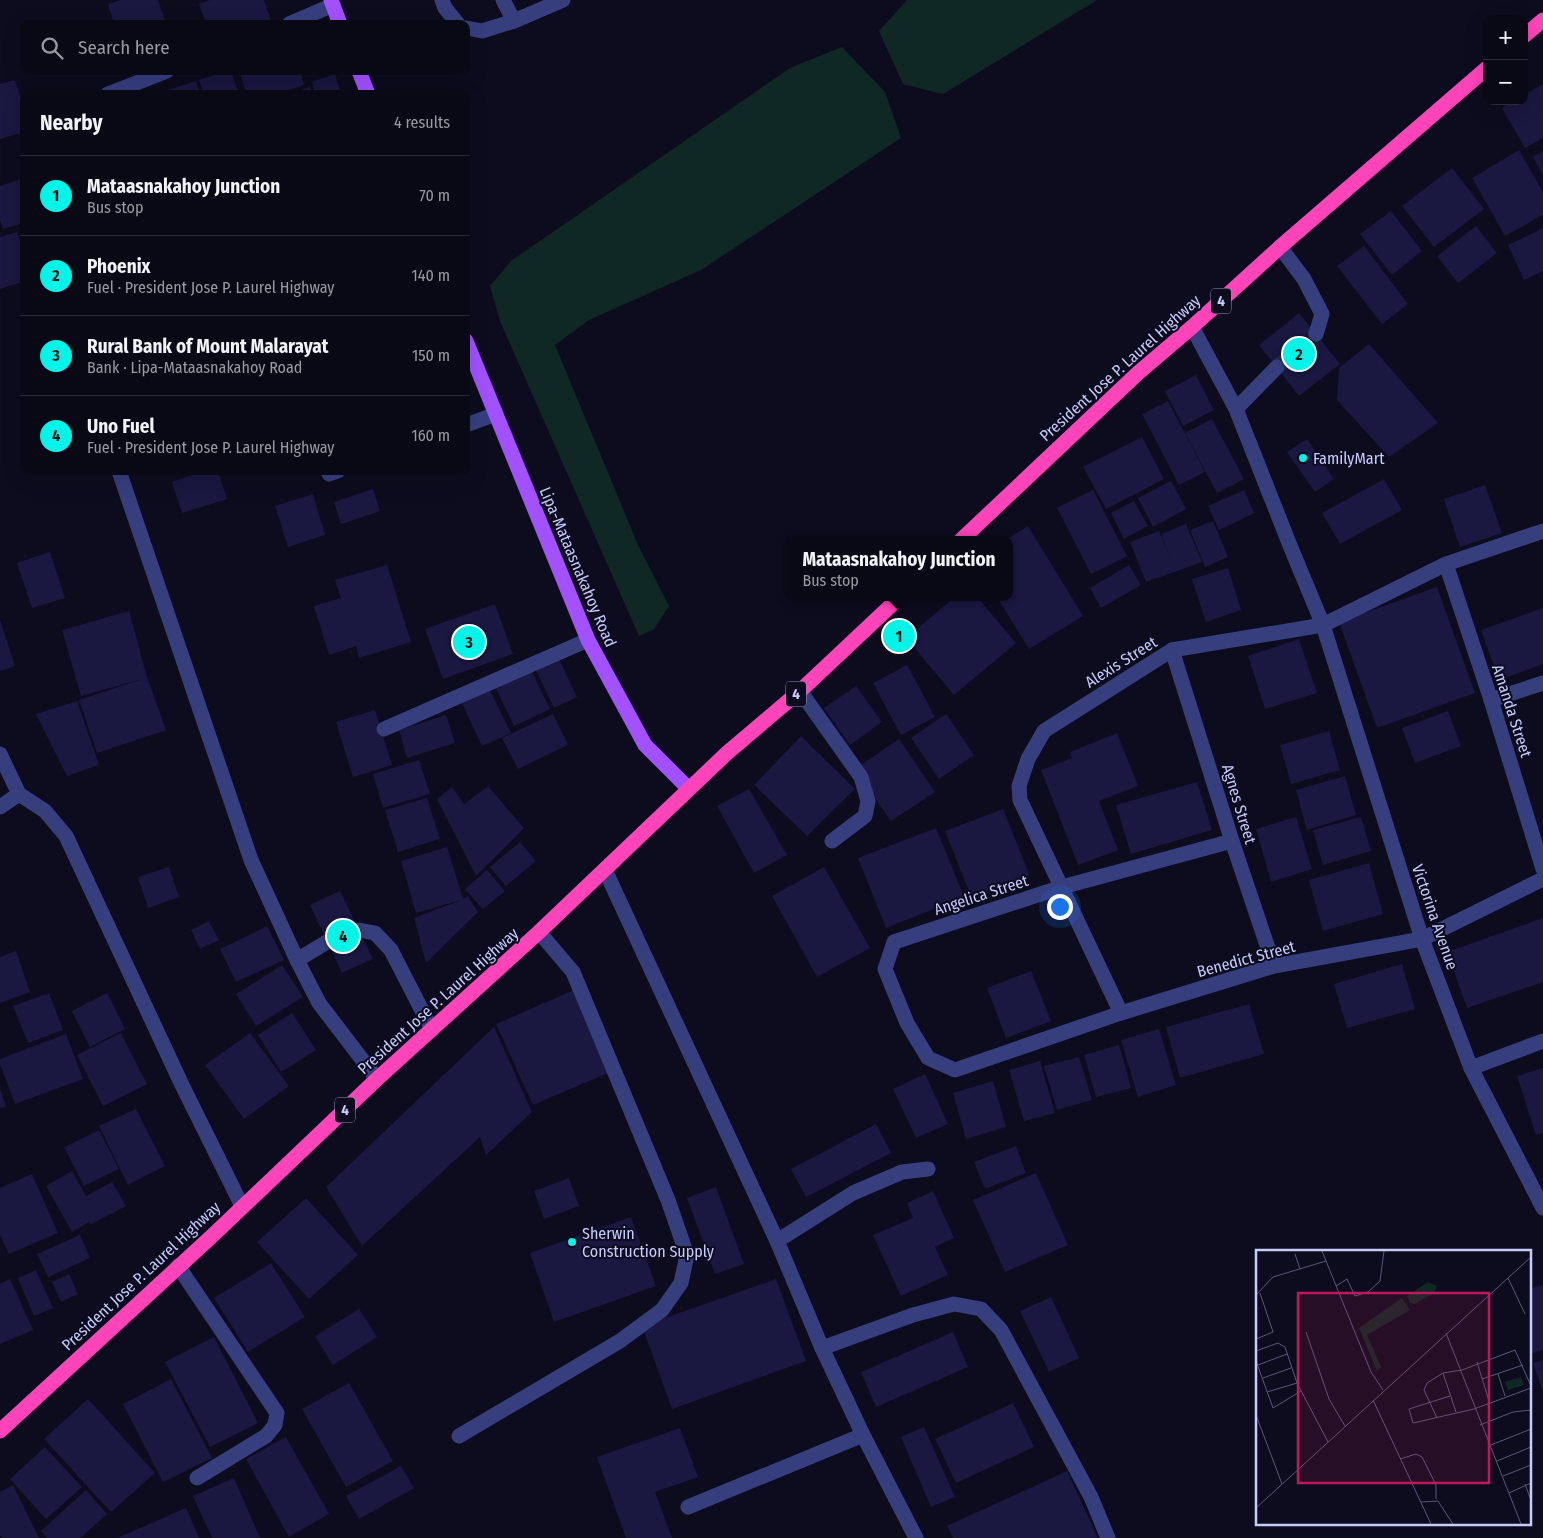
<!DOCTYPE html>
<meta charset="utf-8">
<style>
:root{--surface:#090916;--page:#12121f;--text:#f1f3f6;--muted:#999aa1;--line:#292a35;--accent:#00f4e8}
body{margin:0;font-family:"Fira Sans Condensed",sans-serif;background:var(--page);color:var(--text)}
.controls{position:absolute;right:15px;top:15px;display:grid;overflow:hidden;border-radius:10px;box-shadow:0 5px 20px #0002}
.controls button{width:45px;height:45px;display:grid;place-items:center;padding:0;border:0;border-bottom:1px solid var(--line);background:var(--surface);color:var(--text);font:25px sans-serif}
.you{position:absolute;left:1059px;top:906px;width:18px;height:18px;margin:-12px;border:4px solid #fff;border-radius:50%;background:#1a73e8;box-shadow:0 0 0 8px #1a73e833}
.badge{display:grid;place-items:center;width:32px;height:32px;border-radius:50%;background:var(--accent);color:#111;font-size:16px;font-weight:700}
.pin{position:absolute;translate:-50% -50%;border:2px solid #fff;box-shadow:0 1px 5px #0006}
.popup{position:absolute;left:785px;top:536px;width:228px;height:65px;box-sizing:border-box;display:grid;place-content:center;border-radius:10px;background:var(--surface);filter:drop-shadow(0 1px 4px #0005);font-size:16px;white-space:nowrap;color:var(--muted)}
.popup b{font-size:19px;color:var(--text)}
.popup::after{content:'';position:absolute;left:50%;top:100%;margin-left:-10px;border:10px solid transparent;border-top-color:var(--surface)}
.list{margin:0;padding:0;list-style:none}
h2{display:flex;justify-content:space-between;align-items:center;height:65px;margin:0;padding:0 20px;font-size:21px}
h2 small{font-size:16px;font-weight:400;color:var(--muted)}
.list li{display:grid;grid-template-columns:32px 1fr auto;gap:15px;align-items:center;box-sizing:border-box;height:80px;padding:0 20px;border-top:1px solid var(--line)}
.list b{display:block;font-size:19px;white-space:nowrap}
.list p{margin:0;font-size:16px;white-space:nowrap;color:var(--muted)}
.list em{font-size:16px;font-style:normal;color:var(--muted)}
.icon{flex:none;width:28px;height:28px;fill:none;stroke:currentColor;stroke-width:2;stroke-linecap:round;stroke-linejoin:round}
.map{position:relative;flex:none;width:1543px;height:1538px;overflow:hidden}
.search{position:absolute;background:var(--surface);box-shadow:0 5px 20px #0002;left:20px;top:20px;width:450px;height:55px;display:flex;align-items:center;gap:12px;box-sizing:border-box;padding:0 18px;border-radius:10px;color:var(--muted);font-size:19px}
.panel{position:absolute;background:var(--surface);box-shadow:0 5px 20px #0002;left:20px;top:90px;width:450px;height:385px;border-radius:10px}
.map>svg:first-child{display:block}
.green{fill:#0f2824}
.building{fill:#1a1740}
.lines{fill:none;stroke-linecap:round;stroke-linejoin:round}
.minor-tunnel{stroke:#282940;stroke-width:15;stroke-dasharray:15 8;stroke-linecap:butt}
.minor{stroke:#363e7e;stroke-width:15}
.major{stroke:#a350ff;stroke-width:15}
.highway{stroke:#ff44ba;stroke-width:15}
.poi-dot{fill:#00f4e8;stroke:#0c0c1e;stroke-width:2}
.labels{text-anchor:middle;dominant-baseline:central;stroke-width:4;stroke-linejoin:round;paint-order:stroke}
.shield{fill:#0c0c1e;stroke:#9092bc;stroke-width:1}
.shield-label{font-size:15px;font-weight:bold;fill:#c9cbff}
.street-label{font-size:16px;fill:#c9cbff;stroke:#0c0c1e}
.poi-label{font-size:16px;fill:#c9cbff;stroke:#0c0c1e;text-anchor:start}
.inset-road{fill:none;stroke:#585878;stroke-width:1}
.view{fill:#c2185b;fill-opacity:0.15;stroke:#c2185b;stroke-width:2.5}
.inset-edge{fill:none;stroke:#c9cbff;stroke-width:2.5}
</style>
<div class="map">
<svg width="1543" height="1538" viewBox="0 0 1543 1538">
<rect width="100%" height="100%" fill="#0c0c1e"/>
<g class="green">
<polygon points="907,0 1097,0 943,94 903,84 879,31"/>
<polygon points="842,47 885,92 901,138 701,270 589,320 555,345 638,545 669,606 654,629 639,636 500,321 490,286 511,261 790,68"/>
</g>
<g class="building">
<polygon points="121,0 158,0 166,24 114,24 108,4"/>
<polygon points="210,0 264,0 272,24 206,24 199,4"/>
<polygon points="228,71 231,71 239,94 204,94 199,80"/>
<polygon points="239,71 300,71 304,85 277,94 247,94"/>
<polygon points="335,74 341,94 315,94 312,82"/>
<polygon points="15,80 24,107 24,132 0,139 0,84"/>
<polygon points="196,81 200,94 158,94 158,93"/>
<polygon points="1543,84 1543,138 1525,148 1502,108 1513,101 1524,101 1524,95"/>
<polygon points="310,87 312,94 292,94 292,93"/>
<polygon points="1519,150 1543,192 1543,215 1505,236 1472,178"/>
<polygon points="1543,151 1543,175 1533,157"/>
<polygon points="1452,168 1484,209 1434,247 1402,206"/>
<polygon points="24,178 24,223 3,229 0,220 0,186"/>
<polygon points="1391,211 1422,251 1392,275 1360,234"/>
<polygon points="1476,226 1497,253 1458,283 1437,256"/>
<polygon points="1543,228 1543,271 1524,280 1508,245"/>
<polygon points="17,232 24,252 24,281 0,289 0,237"/>
<polygon points="1364,246 1408,304 1382,324 1337,266"/>
<polygon points="1299,313 1340,364 1299,396 1259,345"/>
<polygon points="1369,344 1438,423 1389,457 1337,400 1339,368"/>
<polygon points="1196,375 1214,410 1183,426 1165,391"/>
<polygon points="1168,401 1205,472 1179,485 1142,414"/>
<polygon points="1212,419 1244,479 1217,493 1185,433"/>
<polygon points="1142,437 1164,479 1106,509 1083,467"/>
<polygon points="1307,439 1334,479 1315,492 1287,452"/>
<polygon points="204,471 218,471 227,499 182,513 172,482"/>
<polygon points="1384,479 1402,510 1340,544 1322,513"/>
<polygon points="1171,481 1186,509 1153,527 1138,498"/>
<polygon points="1485,485 1502,533 1460,547 1444,499"/>
<polygon points="373,489 380,511 341,524 334,502"/>
<polygon points="1093,490 1127,556 1091,574 1057,508"/>
<polygon points="1244,490 1254,513 1219,530 1208,506"/>
<polygon points="313,494 325,535 288,547 275,506"/>
<polygon points="1134,501 1148,526 1124,539 1111,513"/>
<polygon points="1213,521 1228,557 1205,567 1190,530"/>
<polygon points="1186,524 1202,562 1146,582 1130,542 1159,531 1171,559 1161,534"/>
<polygon points="1028,526 1083,616 1029,649 997,597 1009,597 1009,540 1005,540"/>
<polygon points="50,552 65,598 32,608 17,563"/>
<polygon points="387,565 411,642 359,658 356,646 329,655 314,606 341,598 335,580"/>
<polygon points="1129,565 1141,585 1101,608 1090,588"/>
<polygon points="1228,568 1241,610 1206,622 1192,579"/>
<polygon points="1437,587 1475,693 1377,728 1339,622"/>
<polygon points="955,597 977,597 1016,643 954,695 906,638"/>
<polygon points="495,604 513,654 443,679 425,629"/>
<polygon points="1543,608 1543,664 1499,680 1481,630"/>
<polygon points="129,611 147,677 166,730 97,753 79,700 142,679 81,696 62,630"/>
<polygon points="0,620 15,666 0,671"/>
<polygon points="1299,639 1317,693 1265,709 1248,656"/>
<polygon points="559,659 577,697 554,708 536,670"/>
<polygon points="907,665 935,717 901,735 873,683"/>
<polygon points="531,670 550,709 514,726 495,687"/>
<polygon points="856,686 882,722 850,745 824,708"/>
<polygon points="489,688 511,733 482,746 461,701"/>
<polygon points="77,701 99,765 67,776 36,714"/>
<polygon points="375,710 392,765 353,777 336,722"/>
<polygon points="1448,711 1461,746 1415,763 1402,728"/>
<polygon points="553,714 568,745 518,769 502,738"/>
<polygon points="946,714 974,755 939,779 911,738"/>
<polygon points="446,715 455,743 407,758 399,730"/>
<polygon points="1329,731 1340,770 1291,784 1280,745"/>
<polygon points="1117,733 1138,786 1099,801 1118,850 1078,865 1041,770 1072,758 1070,752"/>
<polygon points="801,736 855,789 807,836 754,785"/>
<polygon points="899,739 935,792 891,821 855,769"/>
<polygon points="419,760 430,794 383,808 373,774"/>
<polygon points="1345,776 1356,815 1307,830 1296,790"/>
<polygon points="1197,782 1212,830 1131,854 1116,805"/>
<polygon points="488,786 524,828 476,876 437,799 452,787 464,804"/>
<polygon points="749,789 787,855 754,873 717,806"/>
<polygon points="427,798 440,839 398,852 385,810"/>
<polygon points="1003,809 1030,876 972,899 945,831"/>
<polygon points="1296,817 1312,869 1271,882 1256,829"/>
<polygon points="1361,817 1371,851 1323,865 1313,830"/>
<polygon points="936,828 964,897 886,928 858,858"/>
<polygon points="520,842 536,861 506,886 490,867"/>
<polygon points="447,847 463,899 468,896 478,912 426,963 414,918 461,900 416,913 401,861"/>
<polygon points="1369,863 1383,914 1323,931 1309,880"/>
<polygon points="169,867 179,897 148,908 138,877"/>
<polygon points="824,867 870,948 817,977 772,896"/>
<polygon points="487,870 505,891 483,909 465,889"/>
<polygon points="340,891 373,959 342,973 310,905"/>
<polygon points="1543,918 1543,982 1467,1008 1447,952"/>
<polygon points="209,921 219,940 200,949 191,930"/>
<polygon points="267,926 284,960 236,982 220,949"/>
<polygon points="16,951 30,992 0,1003 0,957"/>
<polygon points="1402,964 1415,1009 1347,1028 1334,984"/>
<polygon points="282,965 303,997 256,1026 236,994"/>
<polygon points="1031,971 1051,1021 1006,1038 987,988"/>
<polygon points="574,990 610,1072 533,1105 496,1024"/>
<polygon points="49,993 63,1030 28,1043 13,1006"/>
<polygon points="107,993 125,1029 90,1047 72,1011"/>
<polygon points="1249,1004 1264,1054 1180,1078 1166,1027"/>
<polygon points="292,1013 316,1050 281,1072 258,1035"/>
<polygon points="494,1027 532,1112 486,1155 480,1137 362,1246 326,1187"/>
<polygon points="1159,1029 1176,1085 1138,1097 1121,1040"/>
<polygon points="121,1033 147,1084 103,1106 77,1055"/>
<polygon points="250,1033 289,1086 244,1119 205,1065"/>
<polygon points="66,1034 83,1079 15,1104 0,1064 0,1059"/>
<polygon points="1119,1045 1131,1088 1096,1097 1084,1055"/>
<polygon points="1079,1057 1092,1100 1057,1110 1044,1066"/>
<polygon points="1040,1061 1055,1113 1024,1121 1009,1070"/>
<polygon points="1543,1068 1543,1133 1536,1135 1517,1076"/>
<polygon points="925,1074 948,1124 916,1138 893,1089"/>
<polygon points="993,1081 1006,1127 966,1139 953,1093"/>
<polygon points="0,1089 6,1106 0,1108"/>
<polygon points="136,1109 165,1166 128,1185 99,1126"/>
<polygon points="876,1124 891,1153 806,1197 791,1169"/>
<polygon points="99,1130 119,1169 84,1186 64,1147"/>
<polygon points="1016,1146 1026,1173 985,1189 974,1162"/>
<polygon points="72,1171 86,1196 112,1182 126,1206 91,1224 89,1222 72,1232 46,1186"/>
<polygon points="1036,1173 1068,1245 1005,1272 973,1200"/>
<polygon points="32,1174 58,1233 9,1254 0,1235 0,1188"/>
<polygon points="569,1178 579,1206 544,1219 534,1191"/>
<polygon points="716,1187 744,1264 715,1274 687,1198"/>
<polygon points="933,1191 954,1238 935,1247 948,1275 901,1296 873,1235 913,1218 907,1203"/>
<polygon points="306,1198 358,1255 309,1299 257,1242"/>
<polygon points="631,1217 656,1286 554,1322 530,1253"/>
<polygon points="80,1235 90,1258 48,1277 37,1254"/>
<polygon points="271,1263 305,1317 248,1352 214,1298"/>
<polygon points="36,1270 53,1308 34,1316 18,1278"/>
<polygon points="69,1274 78,1294 61,1302 52,1282"/>
<polygon points="10,1279 33,1330 0,1344 0,1284"/>
<polygon points="776,1279 806,1361 672,1409 642,1326"/>
<polygon points="1543,1285 1543,1350 1529,1354 1529,1289"/>
<polygon points="1051,1297 1079,1358 1049,1372 1020,1311"/>
<polygon points="359,1309 377,1337 333,1365 315,1336"/>
<polygon points="953,1332 968,1367 876,1407 861,1372"/>
<polygon points="214,1337 258,1423 210,1447 165,1362"/>
<polygon points="1543,1360 1543,1392 1533,1363"/>
<polygon points="171,1379 212,1458 163,1482 123,1404"/>
<polygon points="349,1383 393,1461 346,1487 302,1409"/>
<polygon points="88,1399 155,1473 111,1512 44,1439"/>
<polygon points="1013,1403 1034,1447 956,1483 935,1439"/>
<polygon points="924,1427 955,1497 931,1507 901,1437"/>
<polygon points="680,1428 698,1477 655,1492 672,1538 626,1538 597,1457"/>
<polygon points="286,1437 329,1514 289,1537 246,1459"/>
<polygon points="45,1447 82,1487 46,1519 10,1479"/>
<polygon points="401,1466 414,1488 359,1519 346,1496"/>
<polygon points="1067,1471 1098,1538 953,1538 947,1526"/>
<polygon points="234,1478 260,1538 212,1538 193,1496"/>
<polygon points="13,1485 39,1538 2,1538 0,1535 0,1492"/>
<polygon points="86,1490 107,1514 80,1538 47,1538 41,1531"/>
<polygon points="186,1508 199,1538 117,1538"/>
</g>
<g class="lines">
<g class="minor-tunnel">
<polyline points="1277,367 1316,334"/>
<polyline points="327,942 359,930"/>
</g>
<g class="minor">
<polyline points="442,0 445,8 458,24"/>
<polyline points="503,0 514,21"/>
<polyline points="289,24 333,5"/>
<polyline points="466,28 482,31 514,21 563,0"/>
<polyline points="108,94 167,71"/>
<polyline points="1280,247 1304,279 1322,314 1316,334"/>
<polyline points="1192,327 1236,409 1291,548 1323,625 1422,939 1471,1068 1543,1208"/>
<polyline points="1236,409 1277,367"/>
<polyline points="466,425 496,414"/>
<polyline points="119,471 251,860 297,960 319,1003 377,1079"/>
<polyline points="329,474 338,471"/>
<polyline points="1446,564 1491,700 1543,869"/>
<polyline points="1172,650 1232,841 1274,966"/>
<polyline points="800,691 861,777 868,801 865,816 832,841"/>
<polyline points="1491,700 1543,683"/>
<polyline points="384,729 588,640"/>
<polyline points="0,754 19,794 45,811 66,836 182,1085 242,1206"/>
<polyline points="0,807 19,794"/>
<polyline points="1232,841 1062,887 894,942 885,969 907,1023 928,1058 955,1070 1121,1013 1274,966 1422,939 1543,879"/>
<polyline points="605,870 777,1241 822,1348 863,1435 916,1538"/>
<polyline points="359,930 375,933 391,950 432,1030"/>
<polyline points="297,960 327,942"/>
<polyline points="1121,1013 1020,800 1019,786 1028,759 1044,731 1172,650 1323,625 1446,564 1543,531"/>
<polyline points="1471,1068 1543,1041"/>
<polyline points="777,1241 853,1193 902,1172 928,1169"/>
<polyline points="178,1266 277,1413 275,1425 266,1436 197,1478"/>
<polyline points="822,1348 913,1315 954,1304 981,1309 1001,1330 1091,1497 1108,1538"/>
<polyline points="459,1436 620,1341 662,1310 681,1283 687,1255 668,1200 573,972 539,932"/>
<polyline points="688,1507 863,1435"/>
</g>
<g class="major">
<polyline points="331,0 340,24"/>
<polyline points="359,71 368,94"/>
<polyline points="466,341 588,640 645,745 689,789"/>
</g>
<g class="highway">
<polyline points="1524,36 1543,20"/>
<polyline points="961,540 1138,373 1192,327 1280,247 1487,68"/>
<polyline points="0,1431 212,1236 377,1079 539,932 727,753 800,691 900,597"/>
</g>
</g>
<g class="poi-dot">
<circle cx="1303" cy="458" r="5"/>
<circle cx="572" cy="1242" r="5"/>
</g>
<g class="labels">
<g class="shield">
<rect x="1211" y="288.5" width="20" height="25" rx="4"/>
<rect x="786" y="681.5" width="20" height="25" rx="4"/>
<rect x="335" y="1097.5" width="20" height="25" rx="4"/>
</g>
<g class="shield-label">
<text x="1221" y="301">4</text>
<text x="796" y="694">4</text>
<text x="345" y="1110">4</text>
</g>
<g class="street-label">
<text transform="translate(1120 368) rotate(-42)">President Jose P. Laurel Highway</text>
<text transform="translate(578 567) rotate(67)">Lipa-Mataasnakahoy Road</text>
<text transform="translate(1121 662) rotate(-32)">Alexis Street</text>
<text transform="translate(1512 711) rotate(72)">Amanda Street</text>
<text transform="translate(1239 804) rotate(73)">Agnes Street</text>
<text transform="translate(981 895) rotate(-18)">Angelica Street</text>
<text transform="translate(1435 917) rotate(71)">Victorina Avenue</text>
<text transform="translate(1246 959) rotate(-15)">Benedict Street</text>
<text transform="translate(438 1001) rotate(-42)">President Jose P. Laurel Highway</text>
<text transform="translate(141 1276) rotate(-43)">President Jose P. Laurel Highway</text>
</g>
<g class="poi-label">
<text x="1313" y="458">FamilyMart</text>
<text x="582" y="1233">Sherwin<tspan x="582" dy="18">Construction Supply</tspan></text>
</g>
</g>
<g transform="translate(1256 1250)">
<rect width="275" height="275" fill="#0c0c1e"/>
<path d="M172,32L181,36L178,43L159,54L154,53L151,46ZM146,48L154,60L111,85L125,117L121,121L103,78ZM265,127L268,135L252,140L249,132Z" fill="#0f2824"/>
<path class="inset-road" d="M66,1L115,122L127,140M39,4L44,19M252,28L269,64M80,36L91,29L99,46L112,42L124,31L128,1M0,45L17,27L70,11M50,82L73,149L89,176M190,83L265,274M0,89L17,82L4,43M0,101L22,93L29,97L41,133L72,192M0,111L17,158L45,141M221,112L233,151M2,115L31,104M187,123L200,162M242,124L249,146M7,128L35,118M226,129L267,115M11,142L41,133M194,146L153,159L157,173L218,159L275,138M117,150L175,274M0,165L26,234M181,168L168,140L171,133L187,123L206,120L259,100L275,136M224,175L257,162L275,160M235,195L275,179M144,209L160,204L166,207L180,235V249M241,211L275,197M247,226L275,215M269,234L275,250M253,243L275,233M165,252L182,251L197,274M0,258L275,7"/>
<path class="view" d="M42,43H233V233H42Z"/>
<rect width="275" height="275" class="inset-edge"/>
</g>
</svg>
<div class="controls">
<button>+</button>
<button>−</button>
</div>
<div class="you"></div>
<div class="pin badge" style="left:899px;top:636px">1</div>
<div class="popup"><b>Mataasnakahoy Junction</b>Bus stop</div>
<div class="pin badge" style="left:1299px;top:354px">2</div>
<div class="pin badge" style="left:469px;top:642px">3</div>
<div class="pin badge" style="left:343px;top:936px">4</div>
<div class="search"><svg class="icon" aria-label="search" viewBox="0 0 24 24"><circle cx="10" cy="10" r="6"/><path d="M15 15l6 6"/></svg>Search here</div>
<section class="panel">
<h2>Nearby<small>4 results</small></h2>
<ul class="list">
<li><span class="badge">1</span><div><b>Mataasnakahoy Junction</b><p>Bus stop</p></div><em>70 m</em></li>
<li><span class="badge">2</span><div><b>Phoenix</b><p>Fuel · President Jose P. Laurel Highway</p></div><em>140 m</em></li>
<li><span class="badge">3</span><div><b>Rural Bank of Mount Malarayat</b><p>Bank · Lipa-Mataasnakahoy Road</p></div><em>150 m</em></li>
<li><span class="badge">4</span><div><b>Uno Fuel</b><p>Fuel · President Jose P. Laurel Highway</p></div><em>160 m</em></li>
</ul>
</section>
</div>
